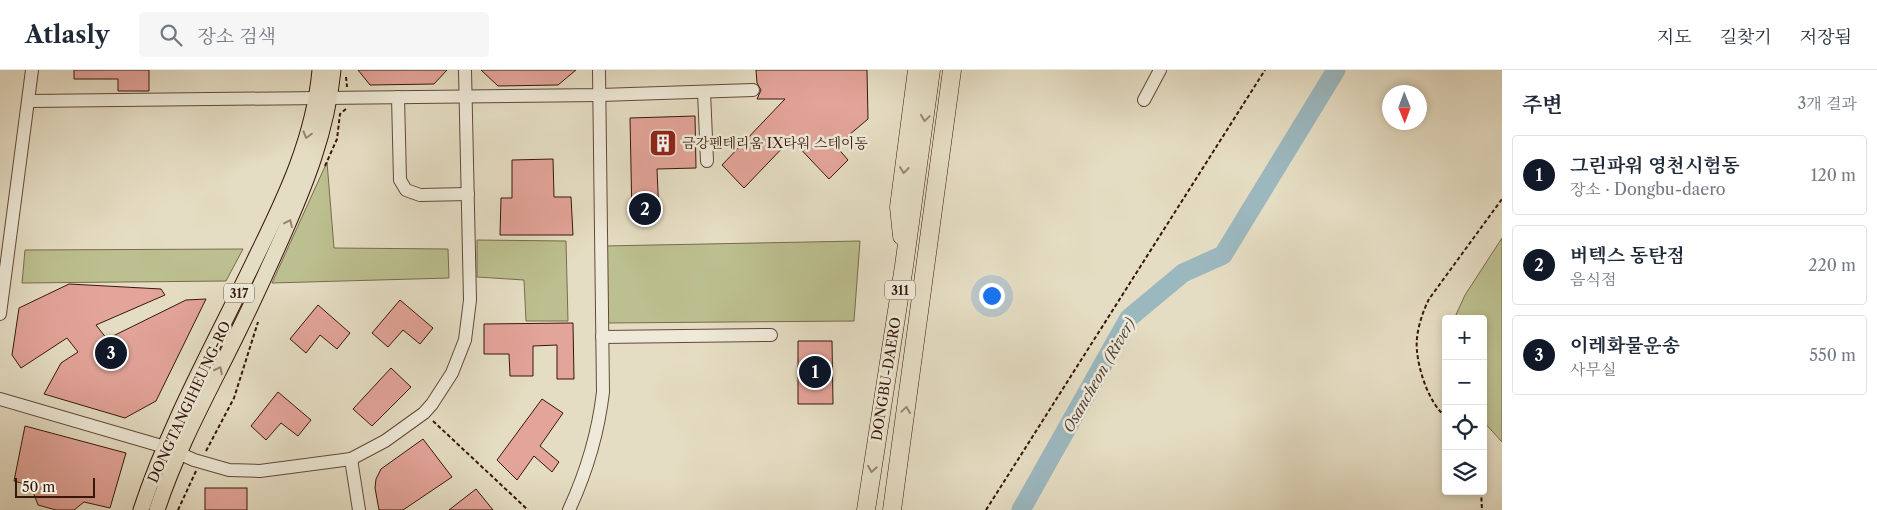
<!DOCTYPE html>
<html lang="ko">
<meta charset="utf-8">
<style>
:root{--surface:#fff;--page:#f6f6f7;--text:#1f2937;--muted:#747a83;--line:#e0e1e3;--accent:#111827}
body{margin:0;font-family:"Libre Caslon Text","Noto Serif KR",serif;background:var(--page);color:var(--text)}
.controls{position:absolute;right:15px;bottom:15px;display:grid;overflow:hidden;border-radius:5px;box-shadow:0 2px 8px #0003}
.controls button{width:45px;height:45px;display:grid;place-items:center;padding:0;border:0;border-bottom:1px solid var(--line);background:var(--surface);color:var(--text);font:25px sans-serif}
.compass{position:absolute;left:1382px;top:15px;width:45px;height:45px;border-radius:50%;background:var(--surface);box-shadow:0 2px 8px #0003;rotate:179deg}
.scale{position:absolute;left:15px;bottom:12px;width:80px;box-sizing:border-box;padding-left:5px;border:2px solid #38170a;border-top:0;font-size:14px;line-height:18px;white-space:nowrap;color:#38170a;-webkit-text-stroke:4px #eee9d8;paint-order:stroke}
.you{position:absolute;left:991px;top:225px;width:18px;height:18px;margin:-12px;border:4px solid #fff;border-radius:50%;background:#1a73e8;box-shadow:0 0 0 8px #1a73e833}
.badge{display:grid;place-items:center;width:32px;height:32px;border-radius:50%;background:var(--accent);color:#fff;font-size:16px;font-weight:700}
.pin{position:absolute;translate:-50% -50%;border:2px solid #fff;box-shadow:0 1px 5px #0006}
.list{margin:0;padding:0;list-style:none}
h2{display:flex;justify-content:space-between;align-items:center;height:65px;margin:0;padding:0 20px;font-size:21px}
h2 small{font-size:16px;font-weight:400;color:var(--muted)}
.list li{display:grid;grid-template-columns:32px 1fr auto;gap:15px;align-items:center;box-sizing:border-box;height:80px;margin:0 10px 10px;padding:0 10px;border:1px solid var(--line);border-radius:5px}
.list b{display:block;font-size:19px;white-space:nowrap}
.list p{margin:0;font-size:16px;white-space:nowrap;color:var(--muted)}
.list em{font-size:16px;font-style:normal;color:var(--muted)}
.icon{flex:none;width:28px;height:28px;fill:none;stroke:currentColor;stroke-width:2;stroke-linecap:round;stroke-linejoin:round}
.map{position:relative;flex:none;width:1502px;height:440px;overflow:hidden}
header{display:flex;align-items:center;gap:30px;box-sizing:border-box;height:70px;padding:0 25px;background:var(--surface);border-bottom:1px solid var(--line)}
header strong{font-size:24px}
nav{display:flex;gap:28px;margin-inline-start:auto;font-size:18px}
.search{width:350px;height:45px;background:var(--page);display:flex;align-items:center;gap:12px;box-sizing:border-box;padding:0 18px;border-radius:5px;color:var(--muted);font-size:19px}
main{display:flex}
aside{flex:1;background:var(--surface)}
.map>svg:first-child{display:block}
.green{fill:#bcbf8f;stroke:#7a6b4c}
.lines{fill:none;stroke-linecap:round;stroke-linejoin:round}
.river{stroke:#9cb8bf;stroke-width:19}
.building{fill:#e3a499;stroke:#38170a}
.minor-casing{stroke:#634838;stroke-width:14}
.major-casing{stroke:#38170a;stroke-width:17}
.highway-casing{stroke:#38170a;stroke-width:19}
.path{stroke:#38170a;stroke-width:2;stroke-dasharray:4 2.5;stroke-linecap:butt}
.minor{stroke:#eee9d8;stroke-width:12}
.major{stroke:#e5ddc3;stroke-width:15}
.highway{stroke:#e5ddc3;stroke-width:18}
.oneway{stroke:#978470}
.labels{text-anchor:middle;dominant-baseline:central;stroke-width:5;stroke-linejoin:round;paint-order:stroke}
.shield{fill:#eee9d8;stroke:#6f5648;stroke-width:1}
.shield-label{font-size:12px;font-weight:bold;fill:#38170a}
.poi-label{font-size:14px;fill:#38170a;stroke:#eee9d8;text-anchor:start}
.street-label{font-size:14px;fill:#38170a;stroke:#eee9d8}
.water-label{font-size:15px;font-style:italic;fill:#564740;stroke:#eee9d8}
</style>
<header>
<strong>Atlasly</strong>
<div class="search"><svg class="icon" aria-label="search" viewBox="0 0 24 24"><circle cx="10" cy="10" r="6"/><path d="M15 15l6 6"/></svg>장소 검색</div>
<nav><a>지도</a><a>길찾기</a><a>저장됨</a></nav>
</header>
<main>
<div class="map">
<svg width="1502" height="440" viewBox="0 0 1502 440">
<rect width="100%" height="100%" fill="#e5ddc3"/>
<filter id="stains"><feTurbulence type="fractalNoise" baseFrequency=".004" numOctaves="4"/><feColorMatrix values="0 0 0 0 .2 0 0 0 0 .09 0 0 0 0 .02 0 0 0 .5 -.17"/></filter>
<radialGradient id="worn" r=".72"><stop offset=".6" stop-color="#630" stop-opacity="0"/><stop offset="1" stop-color="#630" stop-opacity=".3"/></radialGradient>
<g class="green">
<polygon points="327,92 334,178 448,179 449,208 272,213"/>
<polygon points="1502,168 1502,372 1483,351 1483,249 1454,249 1465,225"/>
<polygon points="477,170 566,171 568,251 526,251 524,210 477,207"/>
<polygon points="860,171 854,251 606,253 603,176"/>
<polygon points="243,179 226,211 22,213 25,180"/>
</g>
<g class="lines">
<polyline class="river" points="1021,440 1129,248 1183,203 1223,185 1336,0"/>
</g>
<g class="building">
<polygon points="74,0 149,0 149,21 118,21 118,9 74,9"/>
<polygon points="358,0 447,0 434,14 370,15"/>
<polygon points="481,0 576,0 558,15 498,16"/>
<polygon points="756,0 867,0 868,49 836,76 848,90 829,109 791,69 744,118 722,95 785,29 757,29 761,20 757,13"/>
<polygon points="695,46 696,98 657,99 659,146 632,147 630,48"/>
<polygon points="553,89 554,127 571,127 573,165 500,165 501,128 512,128 512,90"/>
<polygon points="69,214 161,219 165,225 96,255 107,269 186,230 206,229 156,331 125,348 44,324 61,293 78,282 67,268 21,298 12,285 19,238"/>
<polygon points="400,230 433,258 420,274 403,260 388,277 372,263"/>
<polygon points="318,235 350,263 337,279 320,265 306,283 290,269"/>
<polygon points="573,253 574,309 557,309 557,275 533,276 533,306 510,306 509,284 484,284 484,254"/>
<polygon points="798,271 832,271 833,334 798,334"/>
<polygon points="391,298 411,317 372,356 353,339"/>
<polygon points="278,322 311,350 298,366 281,353 266,370 251,356"/>
<polygon points="542,329 563,343 540,376 559,392 552,402 534,386 517,410 497,390"/>
<polygon points="25,356 126,383 110,438 84,432 74,440 56,440 38,435 31,416 14,411"/>
<polygon points="423,369 452,407 403,440 379,440 375,418 376,409 381,399"/>
<rect x="205" y="418" width="42" height="22"/>
<polygon points="476,419 493,440 449,440"/>
</g>
<g class="lines">
<g class="minor-casing">
<g id="minor">
<polyline points="704,22 707,91"/>
<polyline points="398,27 400,110 406,120 420,125 468,124"/>
<polyline points="1144,30 1160,0"/>
<polyline points="29,31 600,25 753,20"/>
<polyline points="0,244 32,0"/>
<polyline points="602,267 771,265"/>
<polyline points="0,329 165,377 194,390 229,400 260,401 351,389 385,371 424,343 432,334 452,303 465,270 470,230 465,0"/>
<polyline points="351,389 359,440"/>
<path d="M569,440C587,401 598,365 603,322L599,0"/>
</g>
</g>
<g class="major-casing">
<g id="major">
<path d="M141,440C170,352 217,269 257,185C286,126 314,67 320,0"/>
<path d="M157,440C178,376 211,318 240,258C254,230 267,201 280,172C305,116 327,62 333,0"/>
</g>
</g>
<g class="highway-casing">
<g id="highway">
<polyline points="902,166 899,137 917,0"/>
<polyline points="866,440 904,196 931,0"/>
<polyline points="892,440 952,0"/>
</g>
</g>
<g class="path">
<polyline points="346,7 347,17"/>
<polyline points="325,96 337,69 340,44 346,39"/>
<path d="M1446,347C1429,333 1419,302 1417,281C1415,264 1422,243 1429,229L1502,129"/>
<polyline points="433,351 528,440"/>
<polyline points="206,381 234,328 258,252"/>
<polyline points="1481,421 1482,440"/>
<polyline points="178,440 196,401"/>
<polyline points="986,440 1265,0"/>
</g>
<use href="#minor" class="minor"/>
<use href="#major" class="major"/>
<use href="#highway" class="highway"/>
</g>
<defs><path id="oneway-chevron" d="M-2-3.5L2.5 0L-2 3.5" fill="none" stroke-width="1.6" stroke-linecap="round" stroke-linejoin="round" transform="scale(1.25)"/></defs>
<g class="oneway">
<use href="#oneway-chevron" transform="translate(925 48) rotate(98)"/>
<use href="#oneway-chevron" transform="translate(307 65) rotate(106)"/>
<use href="#oneway-chevron" transform="translate(904 100) rotate(97)"/>
<use href="#oneway-chevron" transform="translate(289 153) rotate(-65)"/>
<use href="#oneway-chevron" transform="translate(219 300) rotate(-63)"/>
<use href="#oneway-chevron" transform="translate(906 340) rotate(-82)"/>
<use href="#oneway-chevron" transform="translate(872 399) rotate(99)"/>
</g>
<defs>
<g id="building-square" transform="scale(1.4375)"><rect x="-9" y="-9" width="18" height="18" rx="4" fill="#8f2418" stroke="#eee9d8"/><path d="M-4-6H4V6H1V3H-1V6H-4ZM-2.5-4.3h1.7v1.8h-1.7ZM.8-4.3h1.7v1.8H.8ZM-2.5-1h1.7V.8h-1.7ZM.8-1h1.7V.8H.8Z" fill="#fff"/></g>
</defs>
<g fill-rule="evenodd">
<use href="#building-square" x="663" y="73"/>
</g>
<g class="labels">
<g class="shield">
<rect x="885" y="210.5" width="30" height="19" rx="4"/>
<rect x="224" y="213.5" width="30" height="19" rx="4"/>
</g>
<g class="shield-label">
<text x="900" y="220">311</text>
<text x="239" y="223">317</text>
</g>
<g class="poi-label">
<text x="682" y="73">금강펜테리움 IX타워 스테이동</text>
</g>
<g class="street-label">
<text transform="translate(886 309) rotate(-81)">DONGBU-DAERO</text>
<text transform="translate(189 332) rotate(-65)">DONGTANGIHEUNG-RO</text>
</g>
<g class="water-label">
<text transform="translate(1099 305) rotate(-60)">Osancheon (River)</text>
</g>
</g>
<rect width="100%" height="100%" filter="url(#stains)"/>
<rect width="100%" height="100%" fill="url(#worn)"/>
</svg>
<div class="controls">
<button>+</button>
<button>−</button>
<button><svg class="icon" aria-label="locate" viewBox="0 0 24 24"><circle cx="12" cy="12" r="6"/><path d="M12 2v4M12 18v4M2 12h4M18 12h4"/></svg></button>
<button><svg class="icon" aria-label="layers" viewBox="0 0 24 24"><path d="M12 4l9 5-9 5-9-5zM3 14l9 5 9-5"/></svg></button>
</div>
<svg class="compass" viewBox="-18 -18 36 36"><path d="M0-13l5 13h-10z" fill="#e53935"/><path d="M0 13l5-13h-10z" fill="#747a83"/></svg>
<div class="scale">50 m</div>
<div class="you"></div>
<div class="pin badge" style="left:815px;top:302px">1</div>
<div class="pin badge" style="left:645px;top:139px">2</div>
<div class="pin badge" style="left:111px;top:283px">3</div>
</div>
<aside>
<h2>주변<small>3개 결과</small></h2>
<ul class="list">
<li><span class="badge">1</span><div><b>그린파워 영천시험동</b><p>장소 · Dongbu-daero</p></div><em>120 m</em></li>
<li><span class="badge">2</span><div><b>버텍스 동탄점</b><p>음식점</p></div><em>220 m</em></li>
<li><span class="badge">3</span><div><b>이레화물운송</b><p>사무실</p></div><em>550 m</em></li>
</ul>
</aside>
</main>
